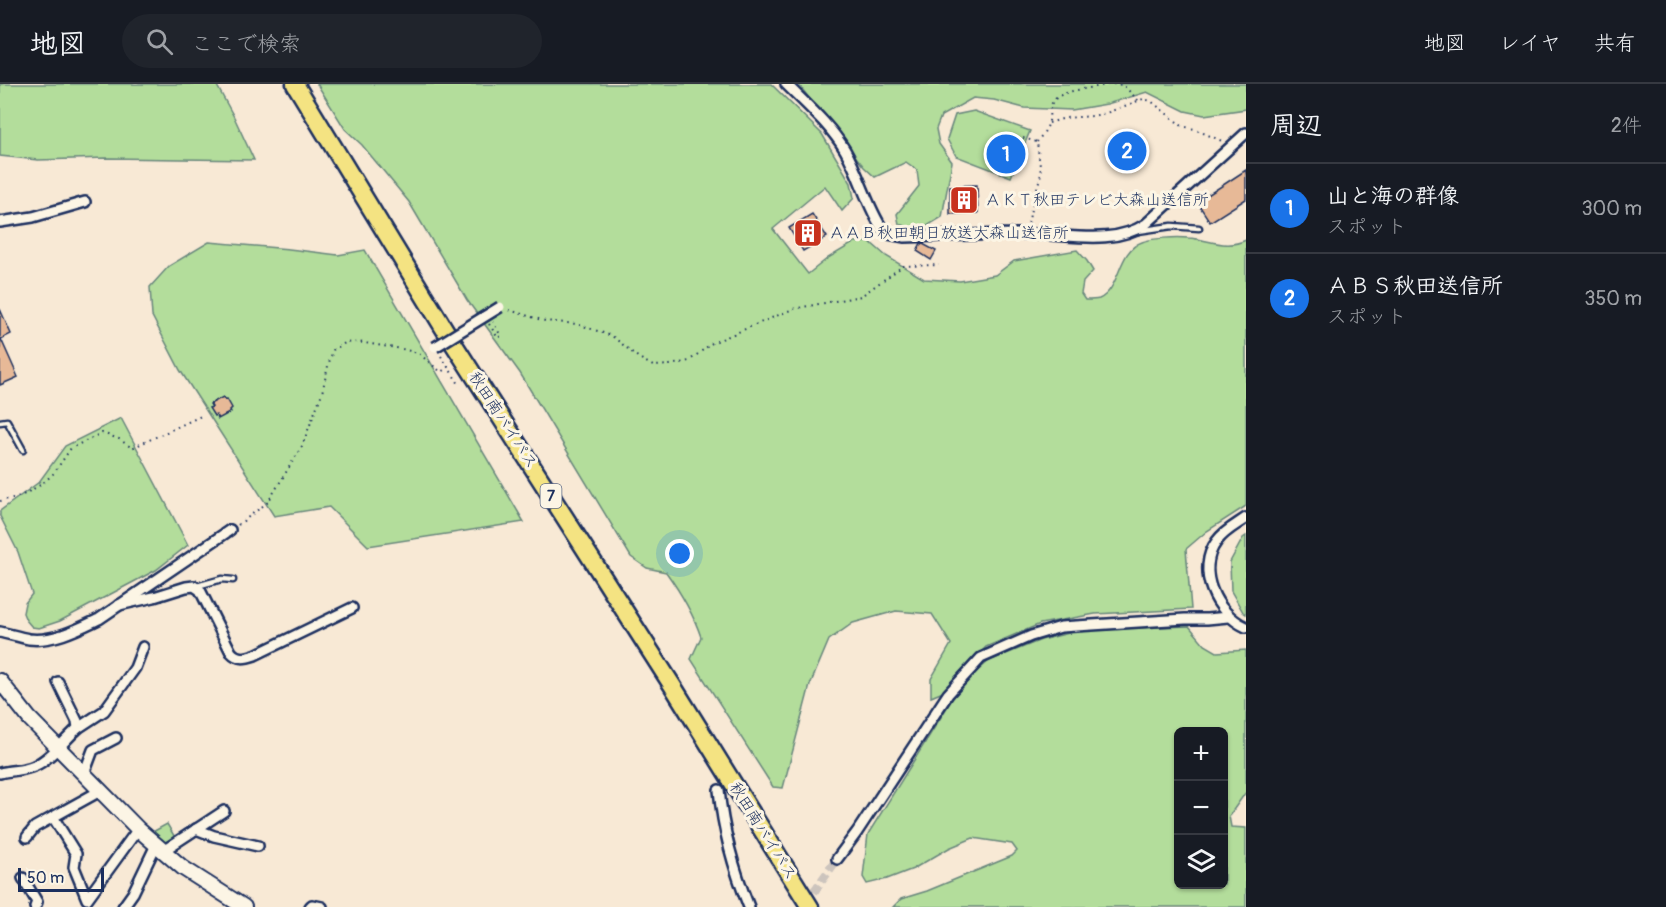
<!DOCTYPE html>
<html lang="ja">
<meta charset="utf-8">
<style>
:root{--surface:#171b24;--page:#20242c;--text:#f1f3f6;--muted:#9ea1a6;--line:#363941;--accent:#1a73e8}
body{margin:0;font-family:Pangolin,"Klee One",sans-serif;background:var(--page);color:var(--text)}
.controls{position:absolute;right:18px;bottom:18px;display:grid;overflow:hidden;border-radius:9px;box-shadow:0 2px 4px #0004}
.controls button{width:54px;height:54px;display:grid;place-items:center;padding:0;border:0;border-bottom:2px solid var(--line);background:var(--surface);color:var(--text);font:30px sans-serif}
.scale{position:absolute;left:18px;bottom:15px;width:86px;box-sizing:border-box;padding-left:6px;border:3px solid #1b2f5e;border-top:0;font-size:16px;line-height:21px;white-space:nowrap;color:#1b2f5e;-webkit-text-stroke:4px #fcf5e5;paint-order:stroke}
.you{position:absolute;left:680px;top:470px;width:21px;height:21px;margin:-15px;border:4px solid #fff;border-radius:50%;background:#1a73e8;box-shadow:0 0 0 9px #1a73e833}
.badge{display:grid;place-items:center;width:39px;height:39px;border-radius:50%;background:var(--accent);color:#fff;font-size:20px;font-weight:700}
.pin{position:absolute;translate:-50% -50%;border:3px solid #fff;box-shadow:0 2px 6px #0006}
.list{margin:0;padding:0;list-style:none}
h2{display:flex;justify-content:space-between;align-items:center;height:78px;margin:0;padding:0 24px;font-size:26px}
h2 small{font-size:20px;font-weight:400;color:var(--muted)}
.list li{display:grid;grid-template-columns:39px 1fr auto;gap:18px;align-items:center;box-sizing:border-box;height:90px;padding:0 24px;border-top:2px solid var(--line)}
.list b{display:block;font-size:22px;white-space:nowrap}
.list p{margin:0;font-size:20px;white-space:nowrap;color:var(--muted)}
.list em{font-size:20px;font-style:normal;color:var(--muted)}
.icon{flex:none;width:33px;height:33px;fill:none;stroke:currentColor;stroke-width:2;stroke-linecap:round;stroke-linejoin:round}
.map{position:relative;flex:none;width:1246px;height:823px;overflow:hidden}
header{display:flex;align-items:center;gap:36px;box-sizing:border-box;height:84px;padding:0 30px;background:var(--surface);border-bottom:2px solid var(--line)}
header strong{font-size:28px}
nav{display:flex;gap:33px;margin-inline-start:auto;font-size:21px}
.search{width:420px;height:54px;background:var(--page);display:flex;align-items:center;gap:15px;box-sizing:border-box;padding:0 21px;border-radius:33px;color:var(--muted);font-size:22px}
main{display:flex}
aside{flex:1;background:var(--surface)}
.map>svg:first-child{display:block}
.green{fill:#b3dd9b;stroke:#67867c;stroke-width:1.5;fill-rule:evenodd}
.building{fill:#e7b997;stroke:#1b2f5e;stroke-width:1.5}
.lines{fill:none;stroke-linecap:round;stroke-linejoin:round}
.street-tunnel{stroke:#ccc4bd;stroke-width:9;stroke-dasharray:9 4.5;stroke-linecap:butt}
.lane-casing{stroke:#1b2f5e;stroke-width:9}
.street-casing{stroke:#1b2f5e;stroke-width:14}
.secondary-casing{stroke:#1b2f5e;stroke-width:18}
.highway-casing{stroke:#1b2f5e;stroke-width:21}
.path{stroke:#1b2f5e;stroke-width:2;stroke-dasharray:1.5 4.5;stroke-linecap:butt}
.lane{stroke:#fcf5e5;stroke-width:4.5}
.street{stroke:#fcf5e5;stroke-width:9}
.secondary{stroke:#fcf5e5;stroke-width:14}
.highway{stroke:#f4e382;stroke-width:16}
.street-bridge-casing{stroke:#1b2f5e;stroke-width:14;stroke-linecap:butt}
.street-bridge{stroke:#fcf5e5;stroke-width:9}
.labels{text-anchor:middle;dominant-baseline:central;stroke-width:6;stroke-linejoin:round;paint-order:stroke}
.shield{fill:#fcf5e5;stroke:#5e6a86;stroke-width:1.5}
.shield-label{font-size:15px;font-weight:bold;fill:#1b2f5e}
.poi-label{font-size:16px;fill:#1b2f5e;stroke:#fcf5e5;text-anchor:start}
.street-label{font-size:16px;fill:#1b2f5e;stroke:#fcf5e5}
</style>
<header>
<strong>地図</strong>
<div class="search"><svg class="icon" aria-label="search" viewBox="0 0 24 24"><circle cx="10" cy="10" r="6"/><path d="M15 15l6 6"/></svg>ここで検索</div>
<nav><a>地図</a><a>レイヤ</a><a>共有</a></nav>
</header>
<main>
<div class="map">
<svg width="1246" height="823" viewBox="0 0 1246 823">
<rect width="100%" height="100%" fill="#f8e9d5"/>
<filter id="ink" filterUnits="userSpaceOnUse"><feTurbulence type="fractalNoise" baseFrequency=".0167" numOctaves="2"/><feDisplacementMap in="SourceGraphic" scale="12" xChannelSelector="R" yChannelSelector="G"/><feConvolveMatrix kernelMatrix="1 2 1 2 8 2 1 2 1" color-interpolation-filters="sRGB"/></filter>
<g filter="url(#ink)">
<g class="green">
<polygon points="0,0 216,0 234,33 254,76 107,74 38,76 0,72"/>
<path d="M317,0H771L822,50L851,99L854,114L842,127L825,102L773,145L808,190L828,174L855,158H870L886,172L924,195L960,197L995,191L1014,177L1077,166L1087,177L1093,187L1083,198L1081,210L1085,216C1089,216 1095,216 1099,215C1121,205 1117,167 1142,158C1151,154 1177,153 1188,154C1209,155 1225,166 1246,156V422L1207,447L1186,465L1191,525L1095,530L1040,540L986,563L943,608L931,613V595L951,560L932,530L896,527L853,539L829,556L810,601L783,704L773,703L691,575L701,553C693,529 681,509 666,488L647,484L631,473L520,289L467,216L409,118L362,61L345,45Z"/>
<polygon points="798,0 1246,0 1246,25 1204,31 1185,27 1147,8 1107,20 1072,26 1024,24 994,16 973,14 941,32 936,45 939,60 952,78 942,133 919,147 899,140 897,130 919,102 917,86 906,78 875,93 864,83"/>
<polygon points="974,27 1030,47 1011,93 956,72 947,55 955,31"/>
<polygon points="209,158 289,165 338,171 365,166 524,438 368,462 329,423 274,432 180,286 152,232 150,203 169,182"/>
<polygon points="121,334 188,461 156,486 60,537 39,544 32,543 26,536 23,529 25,519 32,510 18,468 0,432 0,427 39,398 65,362"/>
<polygon points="1246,452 1246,530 1243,528 1231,507 1230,478 1243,454"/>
<path d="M1189,542L1205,561L1217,568L1246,566V708L1229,732L1231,743L1246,744V823H893L901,815L927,807L1012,772L1017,767L1012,760L973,754L949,764L913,785L887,795L867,800L863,793L868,750L961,601L989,577L1041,556L1081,546ZM1178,648H1224V800H1178Z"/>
<polygon points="167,740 176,755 164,763 149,750"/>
</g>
<g class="building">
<polygon points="1124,53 1142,69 1129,82 1112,66"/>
<polygon points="1246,86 1246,115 1210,138 1197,118"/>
<polygon points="977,101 978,129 950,130 950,102"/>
<polygon points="812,130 827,153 803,167 789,144"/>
<polygon points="921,159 936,167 931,176 917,167"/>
<polygon points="0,225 11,250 1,255 18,293 0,301"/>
<polygon points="223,313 225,316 227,315 232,324 230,326 231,328 218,335 216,331 214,332 209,324 212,323 210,320"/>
</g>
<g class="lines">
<polyline class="street-tunnel" points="806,819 837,775"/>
<g class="lane-casing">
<g id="lane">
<polyline points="1138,147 1172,142 1199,144"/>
<polyline points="0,338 7,337 23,366"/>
<polyline points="197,502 222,495 233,496"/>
</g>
</g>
<g class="street-casing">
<g id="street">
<path d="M786,0C807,21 830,41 845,66C860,92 867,122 883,146L889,150L905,153C945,152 985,150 1025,150C1065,149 1111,163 1146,140L1246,49"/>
<polyline points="0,138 33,133 85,118"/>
<path d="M1246,434C1236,441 1224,447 1217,457C1195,486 1216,530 1246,543"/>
<path d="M119,521L154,513L186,503L194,502L200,506L231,568C238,576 246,574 255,571L352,524"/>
<path d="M0,548C9,550 19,553 29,555C53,558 78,545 99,535L230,446"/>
<polyline points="78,644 104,627 135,584 143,563"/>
<path d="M0,689C11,686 23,687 34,682C49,676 65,656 78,644L77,637L58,598"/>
<polyline points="84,690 93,666 116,654"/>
<path d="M719,706C723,746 734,786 749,823"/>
<polyline points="100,707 53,733 76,770 74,783 87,815 138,745"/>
<polyline points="196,745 214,752 258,762"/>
<polyline points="27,753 35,743 53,733"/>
<polyline points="163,767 224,727"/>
<polyline points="837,775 857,748 948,610 981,574 1031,552 1061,543 1185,535 1207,535 1228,533"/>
<polyline points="23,794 37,818 35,823"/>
<polyline points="123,823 133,809 156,761"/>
<polyline points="310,823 312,821 322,823"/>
</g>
</g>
<g class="secondary-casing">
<polyline id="secondary" points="0,597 29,634 138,745 183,784 244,823"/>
</g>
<g class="highway-casing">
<polyline id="highway" points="295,0 448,251 672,601 810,823"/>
</g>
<g class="path">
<polyline points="1113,0 1123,1 1139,17"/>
<polyline points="1049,39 1065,34 1093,32 1109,28 1143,15 1151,17 1182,42 1194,45 1222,57"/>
<polyline points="1023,54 1037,58 1041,90 1031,125 1028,141"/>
<path d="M1037,58C1041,52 1048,44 1049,37C1050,31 1048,24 1052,19C1060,4 1095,5 1110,0"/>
<polyline points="509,226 545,237 577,240 612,252 639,274 653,282 670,281 689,277 712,259 793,225 861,212 903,182 939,181"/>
<polyline points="489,240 498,254 501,252 493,238"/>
<polyline points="441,272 459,300"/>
<polyline points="0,417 21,412 42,400 54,389 71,364 102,349 119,355 132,364 201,332"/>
<polyline points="238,441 268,418 302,362 322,309 328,282 333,266 345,259 358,258 402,265 418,269 441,288 448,283"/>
</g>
<use href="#lane" class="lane"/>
<use href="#street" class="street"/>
<use href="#secondary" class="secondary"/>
<use href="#highway" class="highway"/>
<g class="street-bridge-casing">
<polyline id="street-bridge" points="435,263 500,223"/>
</g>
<use href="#street-bridge" class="street-bridge"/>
</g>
</g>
<defs>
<g id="building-square" transform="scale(1.5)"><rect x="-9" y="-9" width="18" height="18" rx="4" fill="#c8321e" stroke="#fcf5e5"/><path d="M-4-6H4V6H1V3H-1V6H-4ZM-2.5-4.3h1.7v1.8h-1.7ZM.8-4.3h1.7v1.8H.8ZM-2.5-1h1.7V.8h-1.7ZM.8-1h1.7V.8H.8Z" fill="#fff"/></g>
</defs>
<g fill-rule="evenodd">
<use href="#building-square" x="964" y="116"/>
<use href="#building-square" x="808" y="149"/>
</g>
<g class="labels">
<rect class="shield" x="540.5" y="400" width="21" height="24" rx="4.5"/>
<g class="shield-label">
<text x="551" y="412">7</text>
</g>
<g class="poi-label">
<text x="985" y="116">ＡＫＴ秋田テレビ大森山送信所</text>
<text x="829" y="149">ＡＡＢ秋田朝日放送大森山送信所</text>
</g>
<g class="street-label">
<text transform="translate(503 336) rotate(57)">秋田南バイパス</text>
<text transform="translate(763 747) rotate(58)">秋田南バイパス</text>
</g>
</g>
</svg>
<div class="controls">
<button>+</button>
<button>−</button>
<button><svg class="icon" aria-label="layers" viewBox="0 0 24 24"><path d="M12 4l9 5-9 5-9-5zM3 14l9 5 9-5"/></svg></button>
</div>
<div class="scale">50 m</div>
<div class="you"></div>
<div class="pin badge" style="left:1006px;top:70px">1</div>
<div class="pin badge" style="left:1127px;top:67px">2</div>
</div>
<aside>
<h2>周辺<small>2件</small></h2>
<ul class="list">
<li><span class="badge">1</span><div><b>山と海の群像</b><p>スポット</p></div><em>300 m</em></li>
<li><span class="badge">2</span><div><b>ＡＢＳ秋田送信所</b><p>スポット</p></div><em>350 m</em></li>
</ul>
</aside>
</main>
